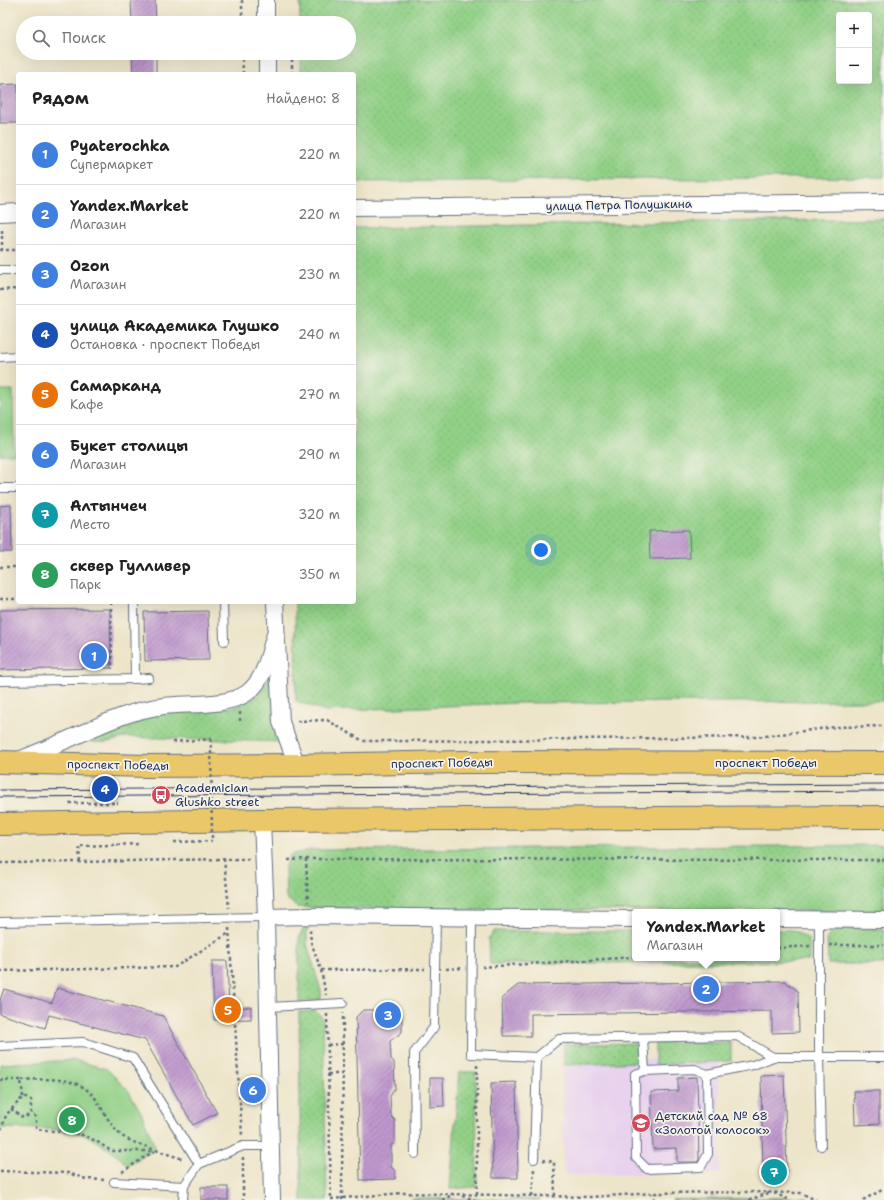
<!DOCTYPE html>
<html lang="ru">
<meta charset="utf-8">
<style>
:root{--surface:#fff;--page:#f2f2f2;--text:#222;--muted:#767676;--line:#e0e0e0;--accent:#d1495b}
body{margin:0;font-family:"Shantell Sans",sans-serif;background:var(--page);color:var(--text)}
.controls{position:absolute;right:12px;top:12px;display:grid;overflow:hidden;border-radius:4px;box-shadow:0 4px 16px #0002}
.controls button{width:36px;height:36px;display:grid;place-items:center;padding:0;border:0;border-bottom:1px solid var(--line);background:var(--surface);color:var(--text);font:20px sans-serif}
.you{position:absolute;left:541px;top:550px;width:14px;height:14px;margin:-10px;border:3px solid #fff;border-radius:50%;background:#1a73e8;box-shadow:0 0 0 6px #1a73e833}
.badge{display:grid;place-items:center;width:26px;height:26px;border-radius:50%;background:var(--accent);color:#fff;font-size:13px;font-weight:700}
.pin{position:absolute;translate:-50% -50%;border:2px solid #fff;box-shadow:0 1px 4px #0006}
.popup{position:absolute;left:632px;top:909px;width:148px;height:52px;box-sizing:border-box;display:grid;place-content:center;border-radius:4px;background:var(--surface);filter:drop-shadow(0 1px 3px #0005);font-size:13px;white-space:nowrap;color:var(--muted)}
.popup b{font-size:15px;color:var(--text)}
.popup::after{content:'';position:absolute;left:50%;top:100%;margin-left:-8px;border:8px solid transparent;border-top-color:var(--surface)}
.list{margin:0;padding:0;list-style:none}
h2{display:flex;justify-content:space-between;align-items:center;height:52px;margin:0;padding:0 16px;font-size:17px}
h2 small{font-size:13px;font-weight:400;color:var(--muted)}
.list li{display:grid;grid-template-columns:26px 1fr auto;gap:12px;align-items:center;box-sizing:border-box;height:60px;padding:0 16px;border-top:1px solid var(--line)}
.list b{display:block;font-size:15px;white-space:nowrap}
.list p{margin:0;font-size:13px;white-space:nowrap;color:var(--muted)}
.list em{font-size:13px;font-style:normal;color:var(--muted)}
.icon{flex:none;width:22px;height:22px;fill:none;stroke:currentColor;stroke-width:2;stroke-linecap:round;stroke-linejoin:round}
.map{position:relative;flex:none;width:884px;height:1200px;overflow:hidden}
.search{position:absolute;background:var(--surface);box-shadow:0 4px 16px #0002;left:16px;top:16px;width:340px;height:44px;display:flex;align-items:center;gap:10px;box-sizing:border-box;padding:0 14px;border-radius:22px;color:var(--muted);font-size:15px}
.panel{position:absolute;background:var(--surface);box-shadow:0 4px 16px #0002;left:16px;top:72px;width:340px;height:532px;border-radius:4px}
.map>svg:first-child{display:block}
.built{fill:#e8d2ee}
.grass{fill:url(#grass-dots);stroke:#568072;fill-rule:evenodd}
.green{fill:#91d086;stroke:#568072}
.building{fill:url(#building-hatch)}
.lines{fill:none;stroke-linecap:round;stroke-linejoin:round}
.service-casing{stroke:#646f83;stroke-width:10}
.minor-casing{stroke:#646f83;stroke-width:18}
.primary-casing{stroke:#646f83;stroke-width:24}
.path{stroke:#646f83;stroke-width:2.5;stroke-dasharray:3 3;stroke-linecap:butt}
.service{stroke:#fff;stroke-width:8}
.minor{stroke:#fff;stroke-width:16}
.primary{stroke:#eac769;stroke-width:22}
.tram{stroke:#1b2f5e;stroke-width:1}
.path-bridge{stroke:#646f83;stroke-width:2.5;stroke-dasharray:3 3;stroke-linecap:butt}
.labels{text-anchor:middle;dominant-baseline:central;stroke-width:3.5;stroke-linejoin:round;paint-order:stroke}
.street-label{font-size:12px;fill:#1b2f5e;stroke:#f7f3e8}
.poi-label{font-size:12px;fill:#1b2f5e;stroke:#f7f3e8;text-anchor:start}
</style>
<div class="map">
<svg width="884" height="1200" viewBox="0 0 884 1200">
<defs>
<pattern id="grass-dots" width="8" height="8" patternUnits="userSpaceOnUse"><rect width="8" height="8" fill="#91d086"/><path d="M2 2h.1M6 6h.1" fill="none" stroke="#7cb376" stroke-width="1.8" stroke-linecap="round"/></pattern>
<pattern id="building-hatch" width="6" height="6" patternUnits="userSpaceOnUse"><rect width="6" height="6" fill="#bf98cd"/><path d="M-1 1l2-2M0 6l6-6M5 7l2-2" fill="none" stroke="#9a7caa"/></pattern>
</defs>
<rect width="100%" height="100%" fill="#f7f3e8"/>
<filter id="ink" filterUnits="userSpaceOnUse"><feTurbulence type="fractalNoise" baseFrequency=".025" numOctaves="2"/><feDisplacementMap in="SourceGraphic" scale="8" xChannelSelector="R" yChannelSelector="G"/><feConvolveMatrix kernelMatrix="1 2 1 2 8 2 1 2 1" color-interpolation-filters="sRGB"/></filter>
<filter id="wash" filterUnits="userSpaceOnUse"><feTurbulence type="fractalNoise" baseFrequency=".012" numOctaves="4" result="noise"/><feDisplacementMap in="SourceGraphic" scale="16" xChannelSelector="R" yChannelSelector="G"/><feGaussianBlur stdDeviation="0.9" result="paint"/><feColorMatrix in="noise" values="0 0 0 0 0 0 0 0 0 0 0 0 0 0 0 0 0 1.4 0 .05"/><feComposite in="paint" operator="in"/></filter>
<g filter="url(#wash)">
<rect width="100%" height="100%" fill="#ede5c9"/>
<polygon class="built" points="719,1057 720,1174 564,1175 562,1061"/>
<g class="grass">
<path d="M300,0H884V177L354,182V74H301V53H349V23H300ZM839,15H869V81H839Z"/>
<polygon points="884,219 884,701 518,703 325,711 296,701 295,602 354,602 354,228"/>
<path d="M271,675L284,742L127,737C116,740 102,745 90,741L89,738L141,713L236,707L254,698L265,687Z"/>
<polygon points="884,845 884,911 444,910 297,907 286,898 285,867 290,855 310,850"/>
<polygon points="307,925 307,944 321,991 321,998 320,1000 299,1002 299,937 303,929"/>
<polygon points="835,928 884,929 884,964 828,964 827,938"/>
<polygon points="777,930 793,930 809,939 809,961 490,964 489,938 494,931 635,931 635,958 777,958"/>
<polygon points="315,1011 321,1016 323,1020 327,1200 301,1200 299,1012"/>
<polygon points="642,1043 643,1062 564,1065 564,1044"/>
<polygon points="655,1043 731,1043 731,1061 655,1065"/>
<polygon points="459,1072 476,1072 477,1187 450,1189"/>
<polygon points="807,1197 807,1200 672,1200"/>
<polygon points="412,1198 540,1200 412,1200"/>
</g>
<g class="green">
<polygon points="0,390 13,390 14,454 0,454"/>
<polygon points="74,1060 107,1069 128,1090 141,1112 156,1149 128,1165 113,1152 86,1135 52,1129 0,1128 0,1064"/>
</g>
<g id="blocks">
<g class="building">
<polygon points="131,0 155,0 156,23 132,23"/>
<polygon points="132,53 156,53 156,74 133,74"/>
<polygon points="18,84 18,123 0,123 0,85"/>
<polygon points="11,505 12,552 0,552 0,506"/>
<polygon points="689,530 690,558 650,559 649,531"/>
<polygon points="110,609 111,668 0,670 0,610"/>
<polygon points="208,611 209,660 145,661 144,612"/>
<polygon points="212,961 227,961 229,1008 251,1007 251,1019 214,1020"/>
<polygon points="785,981 798,991 799,1032 772,1033 772,1011 531,1014 531,1036 503,1036 502,998 518,985"/>
<polygon points="57,988 163,1016 217,1113 193,1125 145,1040 49,1015 45,1028 0,1014 0,1000 4,989 52,1003"/>
<polygon points="363,1010 393,1010 402,1014 402,1032 390,1041 391,1059 394,1062 395,1088 390,1096 391,1116 395,1120 395,1142 391,1145 391,1167 395,1171 395,1179 360,1180 356,1017"/>
<polygon points="784,1075 787,1173 763,1174 761,1076"/>
<polygon points="697,1077 699,1159 698,1162 677,1162 677,1148 653,1149 651,1092 678,1091 678,1078"/>
<polygon points="430,1078 443,1078 444,1106 430,1107"/>
<polygon points="516,1082 518,1178 493,1178 491,1083"/>
<polygon points="854,1091 879,1091 879,1124 855,1125"/>
<rect x="201" y="1187" width="27" height="13"/>
</g>
</g>
</g>
<g filter="url(#ink)">
<use href="#blocks" fill-opacity="0" stroke="#646f83" stroke-width="1"/>
<g class="lines">
<g class="service-casing">
<g id="service">
<polyline points="0,270 18,270"/>
<polyline points="0,357 18,356"/>
<polyline points="0,488 18,488"/>
<polyline points="223,602 224,641"/>
<polyline points="135,679 149,678"/>
<polyline points="0,681 135,679 134,602"/>
<polyline points="472,918 471,1054 537,1057 559,1039 737,1036 773,1057 884,1057"/>
<polyline points="819,920 819,1057 821,1146"/>
<polyline points="0,922 266,917"/>
<polyline points="269,1007 343,1003"/>
<polyline points="643,1038 645,1071 635,1074 636,1158 647,1169 701,1167 708,1154 707,1074 695,1069 645,1071"/>
<polyline points="0,1046 83,1042 133,1058 199,1164"/>
<polyline points="707,1074 753,1065 773,1057"/>
<polyline points="415,1154 414,1053 434,1027 436,918"/>
<polyline points="534,1159 537,1057"/>
<polyline points="114,1182 184,1186"/>
<polyline points="183,1200 184,1186 199,1164 243,1146 271,1146"/>
</g>
</g>
<g class="minor-casing">
<g id="minor">
<polyline points="266,0 266,23"/>
<polyline points="267,53 267,74"/>
<polyline points="354,208 884,202"/>
<polyline points="0,213 18,212"/>
<polyline points="275,602 281,722 297,765"/>
<path d="M19,760C36,753 53,746 69,739C100,725 130,710 164,706C188,703 227,707 247,693C266,679 269,652 276,631"/>
<polyline points="262,820 266,917 272,1200"/>
<polyline points="266,917 309,916 635,919"/>
<polyline points="777,919 884,920"/>
</g>
</g>
<g class="primary-casing">
<g id="primary">
<polyline points="0,762 147,766 297,765 463,762 884,763"/>
<polyline points="0,824 262,820 884,817"/>
</g>
</g>
<g class="path">
<polyline points="242,0 242,23"/>
<polyline points="291,22 291,23"/>
<polyline points="242,53 243,74"/>
<polyline points="292,53 292,74"/>
<polyline points="2,230 2,250"/>
<polyline points="0,250 18,250"/>
<polyline points="0,290 18,289"/>
<polyline points="0,567 18,567"/>
<polyline points="0,599 18,599"/>
<polyline points="111,602 112,669"/>
<polyline points="240,712 240,722"/>
<polyline points="297,721 327,720 363,741 400,741 757,737 835,727 884,726"/>
<polyline points="173,742 211,739"/>
<polyline points="69,803 118,803"/>
<polyline points="174,842 212,841"/>
<polyline points="224,859 229,908"/>
<polyline points="306,859 308,902"/>
<polyline points="288,860 306,859 884,860"/>
<polyline points="80,862 79,846 141,844"/>
<polyline points="0,863 80,862 224,859 249,859"/>
<polyline points="229,928 242,1136"/>
<polyline points="310,930 311,942 321,970 326,995"/>
<polyline points="829,945 884,945"/>
<polyline points="777,948 810,946"/>
<polyline points="482,967 635,957"/>
<polyline points="446,969 461,968"/>
<polyline points="321,970 425,969"/>
<polyline points="0,971 175,967 229,933"/>
<polyline points="327,1014 331,1199"/>
<polyline points="328,1045 343,1044"/>
<polyline points="477,1065 477,1195"/>
<polyline points="328,1074 343,1074"/>
<polyline points="0,1080 21,1080"/>
<path d="M23,1097L21,1080C48,1079 81,1075 97,1101C104,1112 112,1128 122,1136C126,1139 132,1141 136,1143C152,1149 167,1154 183,1159"/>
<polyline points="11,1109 23,1118 31,1114"/>
<polyline points="0,1129 2,1128 6,1115 23,1097 31,1100 31,1114 36,1117 36,1129 80,1134 96,1141 111,1151 153,1151"/>
<polyline points="243,1157 243,1200"/>
<polyline points="543,1160 554,1162 555,1197"/>
<polyline points="0,1171 68,1173 86,1179 105,1180"/>
<polyline points="122,1172 154,1151"/>
<polyline points="774,1193 790,1200"/>
<polyline points="462,1196 475,1200"/>
<polyline points="532,1196 534,1169"/>
<polyline points="331,1199 402,1193 590,1197 654,1193 746,1192 801,1193 816,1200"/>
<polyline points="342,1200 343,1013"/>
<polyline points="442,1200 454,1194"/>
<polyline points="654,1200 654,1193"/>
<polyline points="749,1200 769,1193"/>
<polyline points="863,1200 884,1189"/>
</g>
<use href="#service" class="service"/>
<use href="#minor" class="minor"/>
<use href="#primary" class="primary"/>
<g class="tram">
<polyline points="0,790 884,784"/>
<polyline points="0,797 884,791"/>
</g>
<polyline class="path-bridge" points="211,739 212,841"/>
</g>
</g>
<defs>
<g id="bus-disc" transform="scale(1)"><circle r="9.5" fill="#d1495b" stroke="#f7f3e8"/><path d="M-5-6H5V4H4V6H2V4H-2V6H-4V4H-5ZM-3.5-4V0h7V-4ZM-3.5 1.2v1.5H-2V1.2ZM2 1.2v1.5H3.5V1.2Z" fill="#fff"/></g>
<g id="school-disc" transform="scale(1)"><circle r="9.5" fill="#d1495b" stroke="#f7f3e8"/><path d="M0-5L7-2L0 1L-7-2ZM-4 1L0 2.5L4 1V4Q0 6-4 4Z" fill="#fff"/></g>
</defs>
<g fill-rule="evenodd">
<use href="#bus-disc" x="161" y="795"/>
<use href="#school-disc" x="641" y="1123"/>
</g>
<g class="labels">
<g class="street-label">
<text transform="translate(619 205) rotate(-1)">улица Петра Полушкина</text>
<text transform="translate(442 763) rotate(-1)">проспект Победы</text>
<text x="766" y="763">проспект Победы</text>
<text transform="translate(118 765) rotate(1)">проспект Победы</text>
</g>
<g class="poi-label">
<text x="175" y="788">Academician<tspan x="175" dy="14">Glushko street</tspan></text>
<text x="655" y="1116">Детский сад № 68<tspan x="655" dy="14">«Золотой колосок»</tspan></text>
</g>
</g>
</svg>
<div class="controls">
<button>+</button>
<button>−</button>
</div>
<div class="you"></div>
<div class="pin badge" style="left:94px;top:656px;background:#3f7fe0">1</div>
<div class="pin badge" style="left:706px;top:989px;background:#3f7fe0">2</div>
<div class="popup"><b>Yandex.Market</b>Магазин</div>
<div class="pin badge" style="left:388px;top:1015px;background:#3f7fe0">3</div>
<div class="pin badge" style="left:105px;top:789px;background:#1a4fb4">4</div>
<div class="pin badge" style="left:228px;top:1010px;background:#e8710a">5</div>
<div class="pin badge" style="left:253px;top:1090px;background:#3f7fe0">6</div>
<div class="pin badge" style="left:774px;top:1172px;background:#0f9aa8">7</div>
<div class="pin badge" style="left:72px;top:1120px;background:#2e9e5b">8</div>
<div class="search"><svg class="icon" aria-label="search" viewBox="0 0 24 24"><circle cx="10" cy="10" r="6"/><path d="M15 15l6 6"/></svg>Поиск</div>
<section class="panel">
<h2>Рядом<small>Найдено: 8</small></h2>
<ul class="list">
<li><span class="badge" style="background:#3f7fe0">1</span><div><b>Pyaterochka</b><p>Супермаркет</p></div><em>220 m</em></li>
<li><span class="badge" style="background:#3f7fe0">2</span><div><b>Yandex.Market</b><p>Магазин</p></div><em>220 m</em></li>
<li><span class="badge" style="background:#3f7fe0">3</span><div><b>Ozon</b><p>Магазин</p></div><em>230 m</em></li>
<li><span class="badge" style="background:#1a4fb4">4</span><div><b>улица Академика Глушко</b><p>Остановка · проспект Победы</p></div><em>240 m</em></li>
<li><span class="badge" style="background:#e8710a">5</span><div><b>Самарканд</b><p>Кафе</p></div><em>270 m</em></li>
<li><span class="badge" style="background:#3f7fe0">6</span><div><b>Букет столицы</b><p>Магазин</p></div><em>290 m</em></li>
<li><span class="badge" style="background:#0f9aa8">7</span><div><b>Алтынчеч</b><p>Место</p></div><em>320 m</em></li>
<li><span class="badge" style="background:#2e9e5b">8</span><div><b>сквер Гулливер</b><p>Парк</p></div><em>350 m</em></li>
</ul>
</section>
</div>
